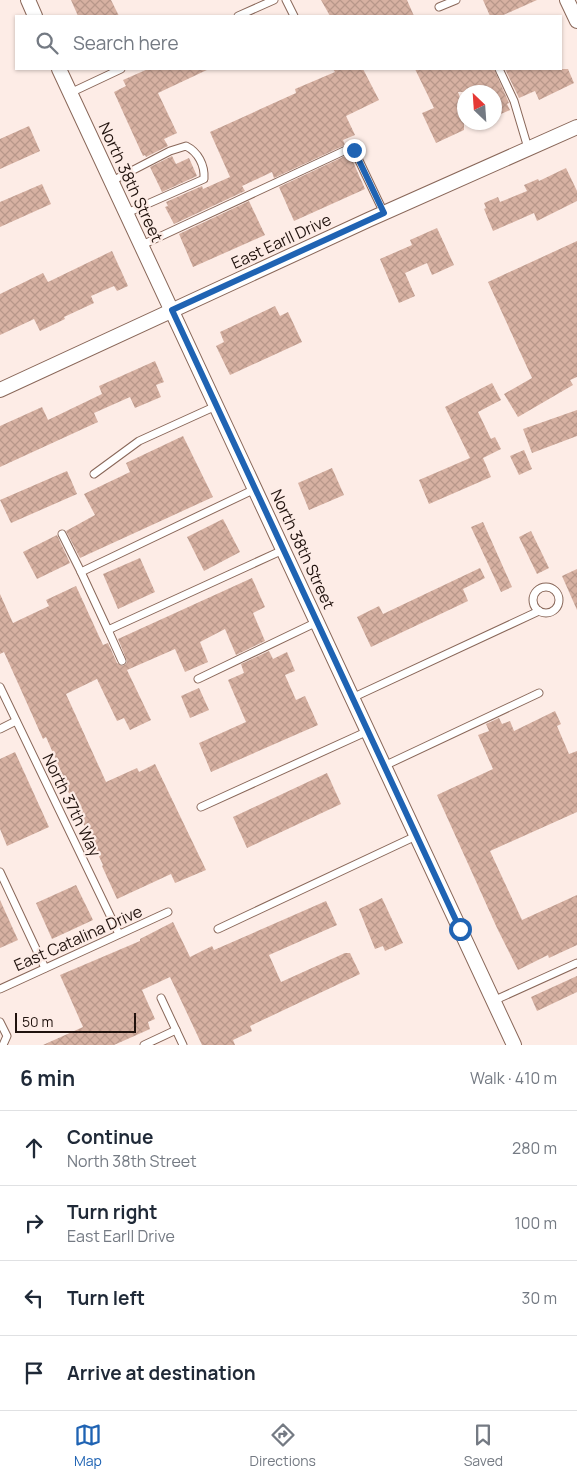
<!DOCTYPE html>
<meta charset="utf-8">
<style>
:root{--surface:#fff;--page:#f2f2f3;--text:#1f2937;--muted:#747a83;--line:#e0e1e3;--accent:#1f63b3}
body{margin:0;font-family:Manrope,sans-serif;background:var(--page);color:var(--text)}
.compass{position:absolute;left:457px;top:85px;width:45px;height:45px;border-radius:50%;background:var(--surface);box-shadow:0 1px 4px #0004;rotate:335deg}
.scale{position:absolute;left:15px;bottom:12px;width:121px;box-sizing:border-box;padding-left:5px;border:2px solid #20120d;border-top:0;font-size:14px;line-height:18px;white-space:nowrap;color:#20120d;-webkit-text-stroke:4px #fdece6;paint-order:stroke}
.stop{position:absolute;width:15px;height:15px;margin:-11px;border:4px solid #1f63b3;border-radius:50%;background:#fff}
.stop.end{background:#1f63b3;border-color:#fff;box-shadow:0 1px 5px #0008}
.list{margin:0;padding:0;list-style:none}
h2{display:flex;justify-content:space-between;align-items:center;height:65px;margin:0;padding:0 20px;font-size:21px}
h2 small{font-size:16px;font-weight:400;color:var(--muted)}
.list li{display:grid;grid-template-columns:32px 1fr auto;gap:15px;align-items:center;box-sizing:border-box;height:75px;padding:0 20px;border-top:1px solid var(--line)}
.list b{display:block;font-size:19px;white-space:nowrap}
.list p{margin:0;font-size:16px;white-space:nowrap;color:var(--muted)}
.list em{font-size:16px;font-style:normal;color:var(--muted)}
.icon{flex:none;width:28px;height:28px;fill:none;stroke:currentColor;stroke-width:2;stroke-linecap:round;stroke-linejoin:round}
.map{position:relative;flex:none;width:577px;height:1045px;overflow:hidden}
.search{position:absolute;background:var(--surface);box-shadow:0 1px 4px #0004;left:15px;right:15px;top:15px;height:55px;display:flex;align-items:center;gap:12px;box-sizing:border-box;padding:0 18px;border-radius:0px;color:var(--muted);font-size:19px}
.sheet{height:365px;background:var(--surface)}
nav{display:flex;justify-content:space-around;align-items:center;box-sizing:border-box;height:70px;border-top:1px solid var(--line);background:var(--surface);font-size:14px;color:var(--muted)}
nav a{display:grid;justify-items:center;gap:2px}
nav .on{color:var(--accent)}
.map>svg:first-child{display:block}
.building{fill:url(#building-cross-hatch)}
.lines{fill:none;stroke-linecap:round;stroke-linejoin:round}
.service-casing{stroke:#896759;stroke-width:9}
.minor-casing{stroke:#896759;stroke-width:16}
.service{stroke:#fff;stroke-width:7}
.minor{stroke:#fff;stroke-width:14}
.route{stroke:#1f63b3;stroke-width:6}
.labels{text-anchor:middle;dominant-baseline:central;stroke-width:4.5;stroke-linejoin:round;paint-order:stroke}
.street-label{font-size:16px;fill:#20120d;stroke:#fdece6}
</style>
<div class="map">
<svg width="577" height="1045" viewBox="0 0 577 1045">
<defs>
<pattern id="building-cross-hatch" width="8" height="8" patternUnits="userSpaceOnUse" patternTransform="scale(1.25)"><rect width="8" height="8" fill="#d7b1a2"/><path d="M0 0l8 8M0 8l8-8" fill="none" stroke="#b8978a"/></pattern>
</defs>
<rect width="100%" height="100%" fill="#fdece6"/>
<g class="building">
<polygon points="71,0 111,0 119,16 78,16"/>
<polygon points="321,0 407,0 414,16 330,16"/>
<polygon points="483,0 537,0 501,16 490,16"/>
<polygon points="148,69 209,69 158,93 177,133 164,139 168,146 146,157 145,155 143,156 127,121 114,92 126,86 123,80"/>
<polygon points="333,69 363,69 379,100 346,116 355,135 343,140 345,145 274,178 272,172 242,186 245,191 174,224 165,207 168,206 166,202 202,186 203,189 230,177 210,132 296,93 295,89 335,72"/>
<polygon points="415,69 494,69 509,103 507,104 510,110 494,117 494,92 458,92 464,108 464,130 436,143 422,113 434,108"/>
<polygon points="505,69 568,69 574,83 539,100 535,91 519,98"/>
<polygon points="29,126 40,151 0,169 0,139"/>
<polygon points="347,155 350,155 365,189 294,221 279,187"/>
<polygon points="172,156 176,164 189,158 197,176 162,192 150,167"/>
<polygon points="566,168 577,191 577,201 537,221 534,213 493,231 484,209 486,208 484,203 498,197 500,202 527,191 524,185 538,179 539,181"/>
<polygon points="42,184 51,204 0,227 0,202"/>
<polygon points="249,201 265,235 193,267 179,234"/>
<polygon points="437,228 454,265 432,275 427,263 405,273 415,296 399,303 380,259 412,245 410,240"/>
<polygon points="577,241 577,377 570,380 573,385 518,417 504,394 532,378 488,282"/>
<polygon points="112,251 128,286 117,291 114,286 91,296 94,303 64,317 65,319 40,331 34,319 0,335 0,294 43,273 48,282"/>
<polygon points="275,306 280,316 288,312 302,342 230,375 216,346 224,342 220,332"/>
<polygon points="155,361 164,382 156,385 161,397 135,408 130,397 94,413 98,422 0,467 0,426 42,407 48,420 102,394 99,386"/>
<polygon points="492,383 501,400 478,412 491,439 495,437 501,449 483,458 491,477 429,504 419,480 470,458 445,407"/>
<polygon points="577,410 577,436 532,453 523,429"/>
<polygon points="183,436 213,497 80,558 66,531 95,515 84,494 130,472 126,463"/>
<polygon points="524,450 532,469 519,475 510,456"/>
<polygon points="332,468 344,495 309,510 298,483"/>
<polygon points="67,471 77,494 11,523 0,500"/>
<polygon points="223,519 240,552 204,571 187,537"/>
<polygon points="483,522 512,587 501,592 471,527"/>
<polygon points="531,531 549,568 537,574 519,537"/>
<polygon points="57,535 70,563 37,579 23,552"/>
<polygon points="140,558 155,592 118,609 103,574"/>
<polygon points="480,568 485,578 463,589 468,601 371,647 357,617 379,606 383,614"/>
<polygon points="577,569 577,610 562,576"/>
<polygon points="252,578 265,607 253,613 265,641 236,655 225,629 200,642 208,662 185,672 175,649 127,670 151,720 130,730 124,718 117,721 97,679 66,694 106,782 137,768 139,772 155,764 206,870 175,883 171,874 117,899 102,866 103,865 65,785 67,785 46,737 43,739 4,652 0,654 0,594 13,623 49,606 46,600 76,586 103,645 108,643 117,663 122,666 126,664 127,661 118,639"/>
<polygon points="269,651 273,659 287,652 295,671 285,675 296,700 305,696 318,725 211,772 199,743 246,722 228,680 244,673 241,664"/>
<polygon points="199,688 209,710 190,718 181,696"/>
<polygon points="555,711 561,724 557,726 569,754 577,751 577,812 490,851 522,920 577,895 577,945 549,958 548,955 518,970 497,928 437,795 493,769 478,735 489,731 486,724 499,718 502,724 510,721 514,731"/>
<polygon points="15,752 49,827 7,846 0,829 0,759"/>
<polygon points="327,773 341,804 247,848 233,817"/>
<polygon points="76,885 93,920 52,939 36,903"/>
<polygon points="382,898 403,943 385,951 383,946 375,949 359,909"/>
<polygon points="0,900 18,940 0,948"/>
<polygon points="326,901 337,925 269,955 281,982 345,953 350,953 360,974 250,1026 252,1031 233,1040 235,1045 202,1045 170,977 142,990 155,1019 148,1022 150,1029 114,1045 43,1045 83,1027 60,975 140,941 140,939 173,922 190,957 212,946 214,950"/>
<polygon points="577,976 577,992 537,1011 531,997"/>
</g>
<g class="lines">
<g class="service-casing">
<g id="service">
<polyline points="286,0 294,16"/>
<polyline points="439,7 456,0"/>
<polyline points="238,16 274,0"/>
<polyline points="499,69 514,101 528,148"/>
<polyline points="70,93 121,69"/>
<path d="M112,181L170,151L186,146C198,152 205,165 204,179L127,213"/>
<polyline points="142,245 346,150 354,150 384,213"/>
<polyline points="94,474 139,441 216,406"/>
<polyline points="255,489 81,572 108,630 283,550"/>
<polyline points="62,534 81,572"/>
<circle cx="546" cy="600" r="13"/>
<polyline points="108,630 122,661"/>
<polyline points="198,679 317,622"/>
<polyline points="0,687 119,934"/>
<polyline points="352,698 539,611"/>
<polyline points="0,729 16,721"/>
<polyline points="384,766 539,693"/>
<polyline points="201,807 368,731"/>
<polyline points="0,872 45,968"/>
<polyline points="218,929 416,836"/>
<polyline points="0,989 168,912"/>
<polyline points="161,998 183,1045"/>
<polyline points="493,1001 577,963"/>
<polyline points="0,1022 7,1036 3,1045"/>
<polyline points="144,1045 176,1030"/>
</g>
</g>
<g class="minor-casing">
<g id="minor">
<polyline points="28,0 35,16"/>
<polyline points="567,0 577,21"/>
<polyline points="59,69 514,1045"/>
<polyline points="0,390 368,220 577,127"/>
</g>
</g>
<use href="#service" class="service"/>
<use href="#minor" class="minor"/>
</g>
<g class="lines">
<polyline class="route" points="354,150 384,213 172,310 460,929"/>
</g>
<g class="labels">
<g class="street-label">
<text transform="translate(131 182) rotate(65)">North 38th Street</text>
<text transform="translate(281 241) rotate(-25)">East Earll Drive</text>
<text transform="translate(303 549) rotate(65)">North 38th Street</text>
<text transform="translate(72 805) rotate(64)">North 37th Way</text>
<text transform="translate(78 938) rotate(-24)">East Catalina Drive</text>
</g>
</g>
</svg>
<svg class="compass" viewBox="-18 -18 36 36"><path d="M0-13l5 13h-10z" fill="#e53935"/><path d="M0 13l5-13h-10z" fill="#747a83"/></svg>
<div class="scale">50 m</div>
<div class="stop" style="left:460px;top:929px"></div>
<div class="stop end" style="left:354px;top:150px"></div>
<div class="search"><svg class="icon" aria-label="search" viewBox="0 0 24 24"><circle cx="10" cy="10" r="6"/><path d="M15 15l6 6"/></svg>Search here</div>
</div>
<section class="sheet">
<h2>6 min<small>Walk · 410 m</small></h2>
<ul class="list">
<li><svg class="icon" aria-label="ahead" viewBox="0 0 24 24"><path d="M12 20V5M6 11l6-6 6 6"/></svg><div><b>Continue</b><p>North 38th Street</p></div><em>280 m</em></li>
<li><svg class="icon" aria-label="right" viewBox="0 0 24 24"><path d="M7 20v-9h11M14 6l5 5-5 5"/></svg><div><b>Turn right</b><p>East Earll Drive</p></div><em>100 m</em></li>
<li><svg class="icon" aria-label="left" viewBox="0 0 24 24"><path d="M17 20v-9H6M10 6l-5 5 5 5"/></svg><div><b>Turn left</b></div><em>30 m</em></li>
<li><svg class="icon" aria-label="arrive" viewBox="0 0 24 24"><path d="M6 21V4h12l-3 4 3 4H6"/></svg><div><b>Arrive at destination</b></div></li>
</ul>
</section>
<nav>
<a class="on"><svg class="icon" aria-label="map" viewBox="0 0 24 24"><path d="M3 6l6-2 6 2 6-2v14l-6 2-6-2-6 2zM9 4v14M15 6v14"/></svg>Map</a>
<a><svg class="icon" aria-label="directions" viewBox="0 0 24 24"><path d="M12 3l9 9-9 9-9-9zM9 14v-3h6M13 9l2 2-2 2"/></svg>Directions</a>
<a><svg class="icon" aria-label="saved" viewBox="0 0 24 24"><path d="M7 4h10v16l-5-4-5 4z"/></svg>Saved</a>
</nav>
